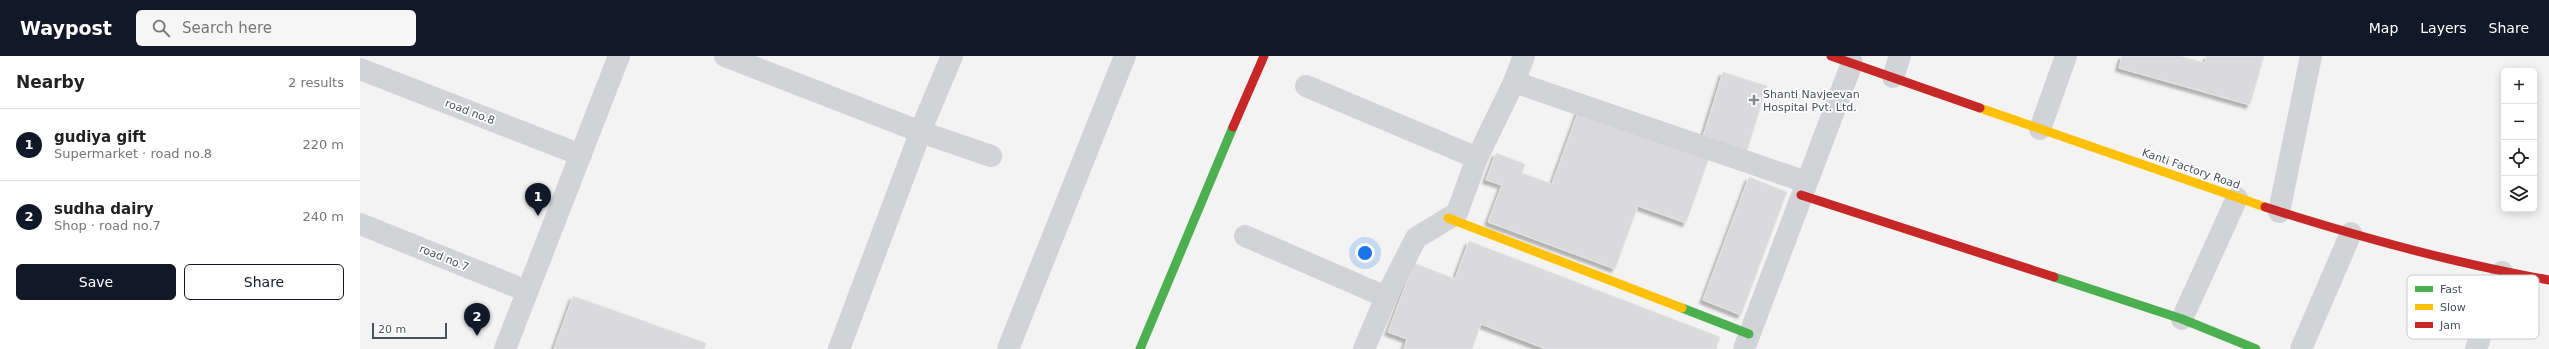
<!DOCTYPE html>
<meta charset="utf-8">
<style>
:root{--surface:#fff;--page:#f6f6f6;--text:#222;--muted:#767676;--line:#e0e0e0;--accent:#111827}
body{margin:0;font-family:"DejaVu Sans",sans-serif;background:var(--page);color:var(--text)}
.controls{position:absolute;right:12px;top:12px;display:grid;overflow:hidden;border-radius:6px;box-shadow:0 2px 10px #0003}
.controls button{width:36px;height:36px;display:grid;place-items:center;padding:0;border:0;border-bottom:1px solid var(--line);background:var(--surface);color:var(--text);font:20px sans-serif}
.scale{position:absolute;left:12px;bottom:10px;width:75px;box-sizing:border-box;padding-left:4px;border:2px solid #49515f;border-top:0;font-size:11px;line-height:14px;white-space:nowrap;color:#49515f;-webkit-text-stroke:3px #fff;paint-order:stroke}
.you{position:absolute;left:1005px;top:197px;width:14px;height:14px;margin:-10px;border:3px solid #fff;border-radius:50%;background:#1a73e8;box-shadow:0 0 0 6px #1a73e833}
.badge{display:grid;place-items:center;width:26px;height:26px;border-radius:50%;background:var(--accent);color:#fff;font-size:13px;font-weight:700}
.pin{position:absolute;translate:-50% -33px;filter:drop-shadow(0 1px 2px #0008)}
.pin::after{content:'';position:absolute;top:21px;width:14px;height:12px;background:inherit;clip-path:polygon(0 0,100% 0,50% 100%)}
.list{margin:0;padding:0;list-style:none}
h2{display:flex;justify-content:space-between;align-items:center;height:52px;margin:0;padding:0 16px;font-size:17px}
h2 small{font-size:13px;font-weight:400;color:var(--muted)}
.list li{display:grid;grid-template-columns:26px 1fr auto;gap:12px;align-items:center;box-sizing:border-box;height:72px;padding:0 16px;border-top:1px solid var(--line)}
.list b{display:block;font-size:15px;white-space:nowrap}
.list p{margin:0;font-size:13px;white-space:nowrap;color:var(--muted)}
.list em{font-size:13px;font-style:normal;color:var(--muted)}
.actions{display:flex;gap:8px;padding:12px 16px}
.actions a{flex:1;padding:9px 0;border:1px solid var(--accent);border-radius:6px;text-align:center;font-size:14px;color:var(--accent)}
.actions .main{background:var(--accent);color:#fff}
.icon{flex:none;width:22px;height:22px;fill:none;stroke:currentColor;stroke-width:2;stroke-linecap:round;stroke-linejoin:round}
.map{position:relative;flex:none;width:2189px;height:293px;overflow:hidden}
header{display:flex;align-items:center;gap:24px;box-sizing:border-box;height:56px;padding:0 20px;background:var(--accent);color:#fff}
header strong{font-size:19px}
nav{display:flex;gap:22px;margin-inline-start:auto;font-size:14px}
.search{width:280px;height:36px;background:var(--page);display:flex;align-items:center;gap:10px;box-sizing:border-box;padding:0 14px;border-radius:6px;color:var(--muted);font-size:15px}
main{display:flex}
aside{flex:1;background:var(--surface)}
.map>svg:first-child{display:block}
.building{fill:#dadadc;stroke:#e4e4e6;filter:url(#shadow)}
.lines{fill:none;stroke-linecap:round;stroke-linejoin:round}
.street{stroke:#d1d3d6;stroke-width:22}
.fast{stroke:#4caf50;stroke-width:9}
.slow{stroke:#ffc107;stroke-width:9}
.jam{stroke:#c62828;stroke-width:9}
.poi-dot{fill:#848a93;stroke:#fff;stroke-width:1.5}
.labels{text-anchor:middle;dominant-baseline:central;stroke-width:3.5;stroke-linejoin:round;paint-order:stroke}
.poi-label{font-size:11px;fill:#49515f;stroke:#fff;text-anchor:start}
.street-label{font-size:11px;fill:#49515f;stroke:#fff}
.key{fill:#fff;stroke:#c8cbcf;stroke-width:1}
.key-label{font-size:11px;fill:#49515f}
</style>
<header>
<strong>Waypost</strong>
<div class="search"><svg class="icon" aria-label="search" viewBox="0 0 24 24"><circle cx="10" cy="10" r="6"/><path d="M15 15l6 6"/></svg>Search here</div>
<nav><a>Map</a><a>Layers</a><a>Share</a></nav>
</header>
<main>
<aside>
<h2>Nearby<small>2 results</small></h2>
<ul class="list">
<li><span class="badge">1</span><div><b>gudiya gift</b><p>Supermarket · road no.8</p></div><em>220 m</em></li>
<li><span class="badge">2</span><div><b>sudha dairy</b><p>Shop · road no.7</p></div><em>240 m</em></li>
</ul>
<div class="actions"><a class="main">Save</a><a>Share</a></div>
</aside>
<div class="map">
<svg width="2189" height="293" viewBox="0 0 2189 293">
<defs>
<filter id="shadow"><feDropShadow dx="-3.5" dy="3.5" stdDeviation="1" flood-color="#0004"/></filter>
</defs>
<rect width="100%" height="100%" fill="#f3f3f3"/>
<g class="building">
<polygon points="1762,0 1820,0 1845,7 1847,0 1904,0 1890,49 1759,12"/>
<polygon points="1363,16 1407,30 1386,98 1342,84"/>
<polygon points="1219,54 1349,102 1326,167 1278,150 1255,213 1128,166 1142,129 1126,124 1136,97 1165,108 1162,117 1192,128"/>
<polygon points="1389,121 1427,136 1381,259 1343,244"/>
<polygon points="1109,185 1360,281 1356,293 1186,293 1121,268 1112,293 1044,293 1047,283 1028,276 1054,207 1095,223"/>
<polygon points="213,240 346,287 344,293 194,293"/>
</g>
<g class="lines">
<g class="street">
<polyline points="365,0 561,76 631,100"/>
<polyline points="0,13 221,99"/>
<polyline points="1533,21 1540,0"/>
<polyline points="1154,26 1446,126"/>
<polyline points="946,30 1117,102 1154,26 1164,0"/>
<polyline points="1680,73 1706,0"/>
<polyline points="1919,156 1951,0"/>
<polyline points="0,168 167,235"/>
<polyline points="885,180 1026,241"/>
<polyline points="1822,263 1877,142"/>
<polyline points="145,293 259,0"/>
<polyline points="479,293 565,64 592,0"/>
<polyline points="648,293 765,0"/>
<polyline points="1004,293 1026,241 1056,182 1097,157 1117,102"/>
<polyline points="1384,293 1492,7"/>
<polyline points="1941,293 1991,177"/>
<polyline points="2116,293 2142,216"/>
</g>
<g class="fast">
<polyline points="1694,221 1822,263 1896,293"/>
<polyline points="1322,252 1389,278"/>
<polyline points="780,293 873,71"/>
</g>
<g class="slow">
<polyline points="1620,52 1905,151"/>
<polyline points="1088,162 1322,252"/>
</g>
<g class="jam">
<polyline points="1471,0 1620,52"/>
<polyline points="873,71 904,0"/>
<polyline points="1441,139 1694,221"/>
<path d="M1905,151C1999,181 2092,207 2189,224"/>
</g>
</g>
<path class="poi-dot" d="M1392 38h4v4h4v4h-4v4h-4v-4h-4v-4h4z"/>
<g class="labels">
<g class="poi-label">
<text x="1403" y="38">Shanti Navjeevan<tspan x="1403" dy="13">Hospital Pvt. Ltd.</tspan></text>
</g>
<g class="street-label">
<text transform="translate(110 56) rotate(21)">road no.8</text>
<text transform="translate(1831 113) rotate(19)">Kanti Factory Road</text>
<text transform="translate(84 202) rotate(22)">road no.7</text>
</g>
</g>
<rect x="2047" y="219" width="132" height="64" rx="6" class="key"/>
<rect x="2055" y="230" width="18" height="6" fill="#4caf50"/>
<rect x="2055" y="248" width="18" height="6" fill="#ffc107"/>
<rect x="2055" y="266" width="18" height="6" fill="#c62828"/>
<g class="key-label">
<text x="2080" y="237">Fast</text>
<text x="2080" y="255">Slow</text>
<text x="2080" y="273">Jam</text>
</g>
</svg>
<div class="controls">
<button>+</button>
<button>−</button>
<button><svg class="icon" aria-label="locate" viewBox="0 0 24 24"><circle cx="12" cy="12" r="6"/><path d="M12 2v4M12 18v4M2 12h4M18 12h4"/></svg></button>
<button><svg class="icon" aria-label="layers" viewBox="0 0 24 24"><path d="M12 4l9 5-9 5-9-5zM3 14l9 5 9-5"/></svg></button>
</div>
<div class="scale">20 m</div>
<div class="you"></div>
<div class="pin badge" style="left:178px;top:160px">1</div>
<div class="pin badge" style="left:117px;top:280px">2</div>
</div>
</main>
